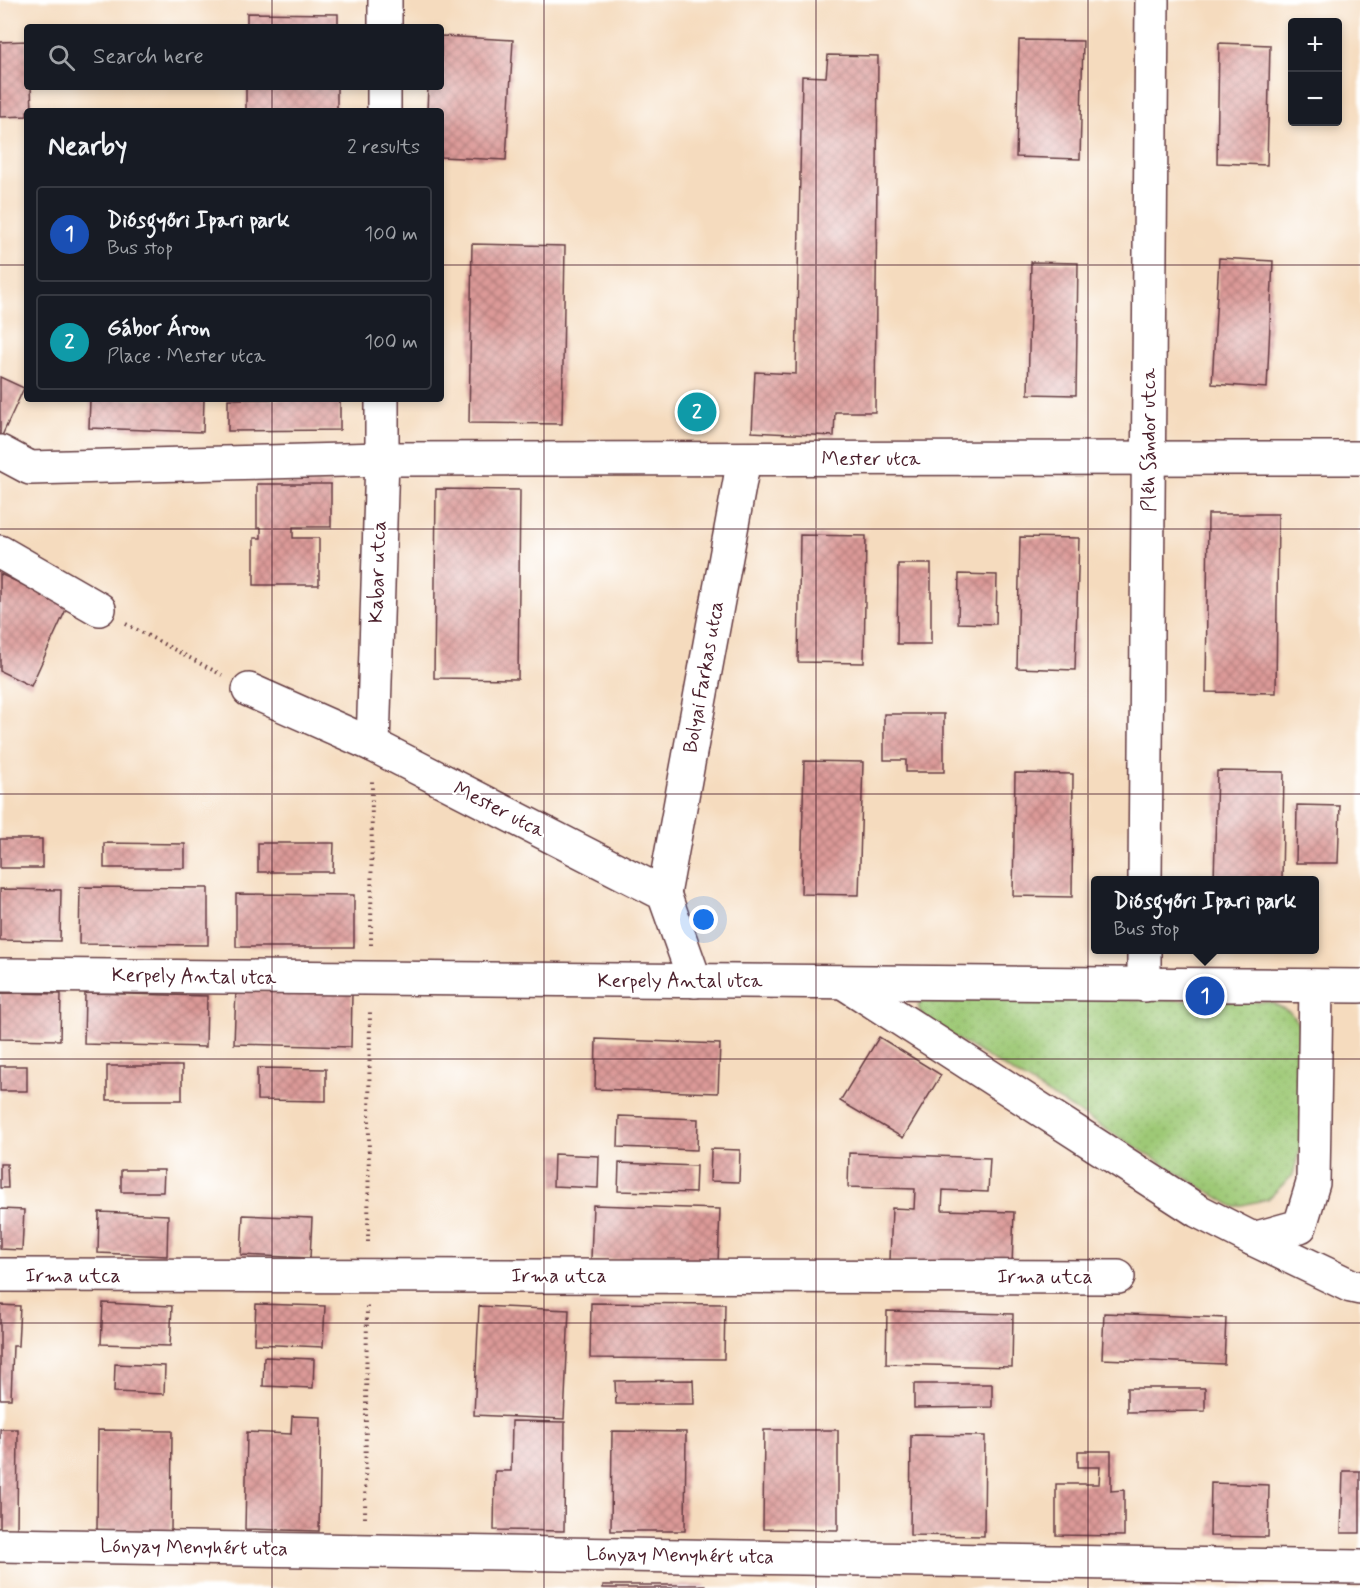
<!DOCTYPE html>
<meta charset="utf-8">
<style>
:root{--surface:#171b24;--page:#242831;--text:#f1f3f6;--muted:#9ea1a6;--line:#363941;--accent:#d1495b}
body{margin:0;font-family:Mynerve,sans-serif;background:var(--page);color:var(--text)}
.controls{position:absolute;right:18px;top:18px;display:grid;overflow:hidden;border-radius:6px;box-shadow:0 3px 9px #0003}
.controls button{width:54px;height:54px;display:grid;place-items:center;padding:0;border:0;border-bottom:2px solid var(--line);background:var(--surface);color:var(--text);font:30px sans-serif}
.you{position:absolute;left:704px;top:920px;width:21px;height:21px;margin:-15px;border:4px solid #fff;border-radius:50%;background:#1a73e8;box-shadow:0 0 0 9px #1a73e833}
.badge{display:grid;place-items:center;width:39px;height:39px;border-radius:50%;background:var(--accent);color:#fff;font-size:20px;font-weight:700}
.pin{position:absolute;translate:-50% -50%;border:3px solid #fff;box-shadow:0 2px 6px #0006}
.popup{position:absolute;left:1091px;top:876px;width:228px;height:78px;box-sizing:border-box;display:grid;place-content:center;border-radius:6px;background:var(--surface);filter:drop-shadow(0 2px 4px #0005);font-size:20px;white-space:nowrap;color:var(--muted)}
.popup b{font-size:22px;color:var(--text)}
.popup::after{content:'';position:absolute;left:50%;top:100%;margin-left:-12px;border:12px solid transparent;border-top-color:var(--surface)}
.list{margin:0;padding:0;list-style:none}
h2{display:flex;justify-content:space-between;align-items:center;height:78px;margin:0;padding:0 24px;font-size:26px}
h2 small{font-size:20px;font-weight:400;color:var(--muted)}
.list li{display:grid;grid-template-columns:39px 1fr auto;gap:18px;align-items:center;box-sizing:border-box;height:96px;margin:0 12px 12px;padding:0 12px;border:2px solid var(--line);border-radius:6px}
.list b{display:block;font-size:22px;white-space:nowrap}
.list p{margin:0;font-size:20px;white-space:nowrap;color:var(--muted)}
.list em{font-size:20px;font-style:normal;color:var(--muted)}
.icon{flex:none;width:33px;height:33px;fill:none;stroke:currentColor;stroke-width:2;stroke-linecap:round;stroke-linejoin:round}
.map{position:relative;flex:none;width:1360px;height:1588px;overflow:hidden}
.search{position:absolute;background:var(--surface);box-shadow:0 3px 9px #0003;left:24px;top:24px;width:420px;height:66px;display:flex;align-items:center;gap:15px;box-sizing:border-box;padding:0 21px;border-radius:6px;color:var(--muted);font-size:22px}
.panel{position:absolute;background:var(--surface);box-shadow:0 3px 9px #0003;left:24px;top:108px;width:420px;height:294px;border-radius:6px}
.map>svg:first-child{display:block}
.park{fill:url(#park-dots);stroke:#747450;stroke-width:1.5}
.building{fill:url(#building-cross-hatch)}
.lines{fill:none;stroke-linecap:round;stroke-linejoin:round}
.minor-casing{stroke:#643b41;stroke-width:36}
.path{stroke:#643b41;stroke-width:4;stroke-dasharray:1.5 4.5;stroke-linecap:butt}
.minor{stroke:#fff;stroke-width:33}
.grid{fill:none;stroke:#4a1f2b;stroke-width:1.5;stroke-opacity:0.55}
.labels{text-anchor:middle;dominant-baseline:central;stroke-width:5;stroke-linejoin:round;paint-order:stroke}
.street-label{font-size:20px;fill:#4a1f2b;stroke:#fff}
</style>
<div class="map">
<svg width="1360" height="1588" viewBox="0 0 1360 1588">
<defs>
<pattern id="park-dots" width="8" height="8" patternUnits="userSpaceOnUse" patternTransform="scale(1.5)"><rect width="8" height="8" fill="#9ec976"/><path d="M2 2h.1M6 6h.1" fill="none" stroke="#8aac66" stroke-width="1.8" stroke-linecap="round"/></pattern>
<pattern id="building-cross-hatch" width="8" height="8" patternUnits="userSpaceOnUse" patternTransform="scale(1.5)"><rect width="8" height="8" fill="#dc9a98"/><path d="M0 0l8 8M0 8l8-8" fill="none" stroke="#b47d7c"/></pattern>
</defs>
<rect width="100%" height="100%" fill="#fff"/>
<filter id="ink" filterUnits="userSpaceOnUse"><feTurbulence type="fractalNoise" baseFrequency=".0167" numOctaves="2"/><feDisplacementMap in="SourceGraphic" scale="12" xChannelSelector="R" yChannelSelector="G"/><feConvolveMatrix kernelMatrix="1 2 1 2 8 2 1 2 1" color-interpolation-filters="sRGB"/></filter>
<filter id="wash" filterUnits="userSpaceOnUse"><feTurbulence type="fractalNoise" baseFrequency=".008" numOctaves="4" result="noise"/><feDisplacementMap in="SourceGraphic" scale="24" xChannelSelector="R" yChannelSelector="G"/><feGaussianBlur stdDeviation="1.35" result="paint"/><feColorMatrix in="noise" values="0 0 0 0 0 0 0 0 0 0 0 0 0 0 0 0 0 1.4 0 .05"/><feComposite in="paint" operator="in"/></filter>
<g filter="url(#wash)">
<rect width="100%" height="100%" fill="#f5dbbe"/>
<polygon class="park" points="925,996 1271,1002 1290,1012 1302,1029 1302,1141 1293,1175 1268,1199 1234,1207 923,1018 918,1006"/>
<g id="blocks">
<g class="building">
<polygon points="247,13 338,14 338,27 247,27"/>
<polygon points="441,36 513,40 506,160 441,157 441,111 427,111 428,87 441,87"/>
<polygon points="1019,40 1083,41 1080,159 1016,157"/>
<polygon points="27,41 27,87 31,87 32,111 27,111 27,116 0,117 0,42"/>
<polygon points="1219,43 1270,45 1267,165 1217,163"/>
<polygon points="828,55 878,56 875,412 835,412 834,436 752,432 755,372 796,374 802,76 826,77"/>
<rect x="246" y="87" width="91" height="24"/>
<polygon points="472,244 565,246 562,424 469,423"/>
<polygon points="1219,258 1273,261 1267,388 1212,384"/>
<polygon points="1031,262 1078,263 1076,395 1028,394"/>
<polygon points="0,377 24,388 0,440"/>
<polygon points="90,399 204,399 203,432 89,428"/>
<polygon points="228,399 340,399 340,430 228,431"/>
<polygon points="257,484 331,484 331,527 293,527 293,538 319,538 319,585 254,585 254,538 261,538 261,528 257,528"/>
<polygon points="436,489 520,490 518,679 434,678"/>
<polygon points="1208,514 1278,514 1276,693 1206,692"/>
<polygon points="800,535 866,536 864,663 798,662"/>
<polygon points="1020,537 1079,538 1075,670 1017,668"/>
<polygon points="898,564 931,564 931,644 897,644"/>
<polygon points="0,574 68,605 31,686 0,671"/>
<polygon points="959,574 997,575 996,624 958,623"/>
<polygon points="884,714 944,714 944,772 906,772 906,760 884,760"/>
<polygon points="804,761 863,762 859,895 801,894"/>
<polygon points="1217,771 1284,772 1282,880 1214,880"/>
<polygon points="1015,773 1073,774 1072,897 1013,896"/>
<polygon points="1297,805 1340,806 1338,863 1296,863"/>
<rect x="0" y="839" width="42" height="29"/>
<polygon points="104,843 185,844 185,868 104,868"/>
<polygon points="258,843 334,843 333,872 258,872"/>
<polygon points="80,887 208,888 208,945 79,944"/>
<polygon points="0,889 61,890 60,941 0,940"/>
<polygon points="236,894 354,895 354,947 236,947"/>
<polygon points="236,990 352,993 351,1047 234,1044"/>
<polygon points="0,993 61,994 60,1040 0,1039"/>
<polygon points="85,993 207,996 206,1047 84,1044"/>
<polygon points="879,1037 941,1075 903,1138 840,1101"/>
<polygon points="596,1039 720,1044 718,1093 595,1089"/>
<rect x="0" y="1066" width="27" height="25"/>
<rect x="107" y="1066" width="75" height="34"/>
<polygon points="257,1068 326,1069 326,1101 257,1100"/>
<polygon points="619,1116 698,1119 697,1150 618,1147"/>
<polygon points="711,1149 740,1150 739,1182 710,1181"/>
<polygon points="849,1153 990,1158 988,1192 943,1190 942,1210 1014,1212 1012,1265 890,1261 892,1208 914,1209 915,1189 848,1187"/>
<polygon points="554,1154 599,1156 598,1188 553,1186"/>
<polygon points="619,1163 696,1166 695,1193 618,1191"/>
<polygon points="0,1164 7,1164 8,1188 0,1188"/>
<polygon points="121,1170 164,1170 163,1192 121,1192"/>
<polygon points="593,1205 720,1209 718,1263 591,1259"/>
<polygon points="0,1209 24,1210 22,1250 0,1249"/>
<polygon points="99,1212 168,1215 167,1256 98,1253"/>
<polygon points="243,1215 312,1218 310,1258 241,1255"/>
<polygon points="103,1303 172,1306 170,1346 101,1344"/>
<polygon points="591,1303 725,1304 724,1359 590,1358"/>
<polygon points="256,1304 325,1306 323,1347 254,1344"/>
<polygon points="0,1305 20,1306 18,1346 13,1346 11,1399 0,1399"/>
<polygon points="479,1306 569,1310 564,1419 474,1415"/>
<polygon points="887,1311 1013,1314 1012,1367 886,1364"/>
<polygon points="1104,1313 1226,1318 1224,1364 1102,1359"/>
<polygon points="264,1357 314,1359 313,1388 263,1386"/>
<polygon points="115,1364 165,1366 164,1394 114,1392"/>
<polygon points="693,1380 694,1404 616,1404 615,1381"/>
<polygon points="914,1384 992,1384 992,1407 914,1408"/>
<polygon points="1127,1388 1205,1388 1205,1411 1127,1412"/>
<polygon points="292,1416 321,1417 319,1531 245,1529 247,1432 291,1434"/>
<polygon points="512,1421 565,1422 564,1531 494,1530 495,1471 511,1471"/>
<polygon points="0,1429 18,1429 17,1529 0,1529"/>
<polygon points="98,1430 172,1431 171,1531 97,1530"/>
<polygon points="764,1430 838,1430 838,1530 763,1529"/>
<polygon points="612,1431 686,1432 685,1531 611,1531"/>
<polygon points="911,1435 985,1436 984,1536 910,1535"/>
<polygon points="1078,1451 1111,1451 1111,1491 1124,1490 1124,1536 1056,1535 1056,1484 1099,1484 1100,1467 1078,1467"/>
<polygon points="1343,1471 1360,1471 1360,1533 1341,1533"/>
<polygon points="1211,1483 1269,1485 1268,1537 1210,1536"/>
<rect x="603" y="1585" width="102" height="3"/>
</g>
</g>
</g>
<g filter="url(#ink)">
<use href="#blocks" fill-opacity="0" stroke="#643b41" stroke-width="1.5"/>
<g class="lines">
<g class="minor-casing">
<g id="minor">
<polyline points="385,27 385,0"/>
<polyline points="384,111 384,87"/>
<polyline points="0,452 30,468 382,459 1360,458"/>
<polyline points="0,552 99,609"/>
<polyline points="249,690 373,745 664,894 695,981"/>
<polyline points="373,745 382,459 382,399"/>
<polyline points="1145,880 1152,0"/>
<polyline points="664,894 744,459"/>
<polyline points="0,975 1360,986"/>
<polyline points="843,982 1198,1211 1253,1239 1351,1286 1360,1288"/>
<polyline points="1144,985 1144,950"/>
<polyline points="1253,1239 1300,1226 1313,1183 1316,986"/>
<polyline points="0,1275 1118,1277"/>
<polyline points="0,1545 1360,1567"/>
</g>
</g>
<g class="path">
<polyline points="126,624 222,675"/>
<polyline points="371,945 372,781"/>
<polyline points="368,1242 370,1009"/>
<polyline points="365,1518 367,1306"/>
</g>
<use href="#minor" class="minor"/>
</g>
</g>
<path class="grid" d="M272,0V27M544,0V1588M816,0V1588M1088,0V1588M272,87V111M0,265H27M441,265H1360M272,399V1588M0,529H1360M0,794H1360M0,1059H1360M0,1323H1360"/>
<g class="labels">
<g class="street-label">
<text transform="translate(1149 440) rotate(-90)">Pléh Sándor utca</text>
<text x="871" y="459">Mester utca</text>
<text transform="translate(378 572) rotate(-88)">Kabar utca</text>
<text transform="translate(704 677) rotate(-80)">Bolyai Farkas utca</text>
<text transform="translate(499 810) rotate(27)">Mester utca</text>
<text transform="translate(194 977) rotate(1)">Kerpely Antal utca</text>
<text x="680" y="981">Kerpely Antal utca</text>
<text x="73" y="1276">Irma utca</text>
<text x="559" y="1276">Irma utca</text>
<text x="1045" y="1277">Irma utca</text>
<text transform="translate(194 1548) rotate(1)">Lónyay Menyhért utca</text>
<text transform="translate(680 1556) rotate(1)">Lónyay Menyhért utca</text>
</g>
</g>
</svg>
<div class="controls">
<button>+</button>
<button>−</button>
</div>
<div class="you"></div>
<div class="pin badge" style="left:1205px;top:996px;background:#1a4fb4">1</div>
<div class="popup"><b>Diósgyőri Ipari park</b>Bus stop</div>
<div class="pin badge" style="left:697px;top:412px;background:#0f9aa8">2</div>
<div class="search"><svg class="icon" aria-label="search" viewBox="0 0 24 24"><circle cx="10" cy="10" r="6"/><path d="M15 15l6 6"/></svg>Search here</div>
<section class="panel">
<h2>Nearby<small>2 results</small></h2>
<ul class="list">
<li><span class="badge" style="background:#1a4fb4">1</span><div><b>Diósgyőri Ipari park</b><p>Bus stop</p></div><em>100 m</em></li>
<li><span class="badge" style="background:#0f9aa8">2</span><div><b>Gábor Áron</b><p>Place · Mester utca</p></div><em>100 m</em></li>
</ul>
</section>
</div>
